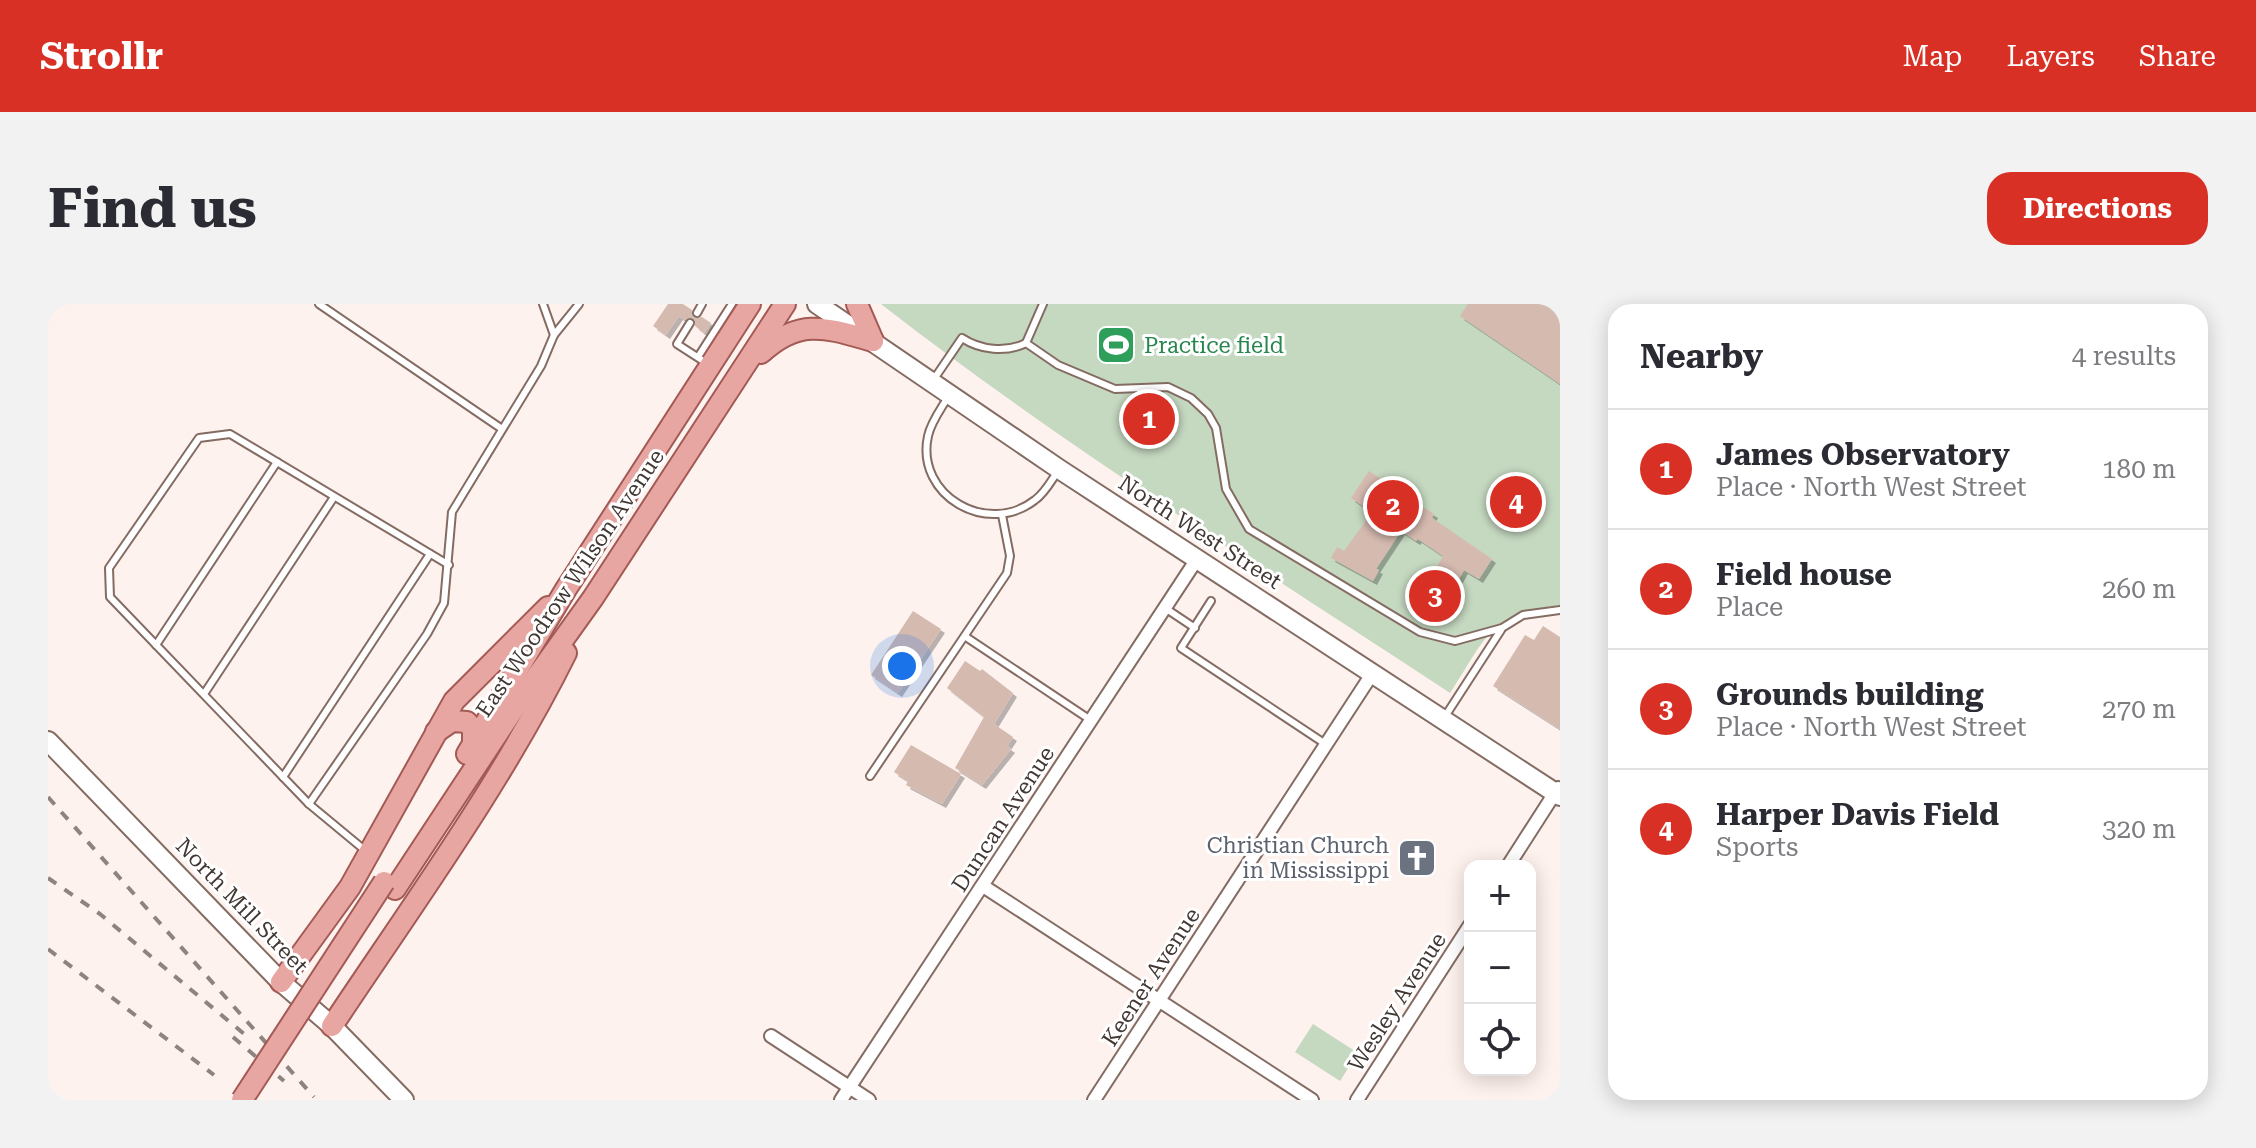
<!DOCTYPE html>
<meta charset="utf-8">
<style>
:root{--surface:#fff;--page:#f2f2f3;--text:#2b2b33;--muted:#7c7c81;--line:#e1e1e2;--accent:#d93025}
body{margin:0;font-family:"Roboto Serif",serif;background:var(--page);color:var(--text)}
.controls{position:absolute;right:24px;bottom:24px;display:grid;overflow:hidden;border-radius:16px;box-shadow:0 4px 20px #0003}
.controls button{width:72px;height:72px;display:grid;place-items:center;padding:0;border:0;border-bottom:2px solid var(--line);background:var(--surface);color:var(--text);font:40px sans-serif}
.you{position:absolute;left:854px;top:362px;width:28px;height:28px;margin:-20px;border:6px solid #fff;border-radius:50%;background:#1a73e8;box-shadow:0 0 0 12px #1a73e833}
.badge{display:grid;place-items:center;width:52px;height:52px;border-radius:50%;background:var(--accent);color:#fff;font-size:26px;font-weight:700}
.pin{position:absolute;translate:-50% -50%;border:4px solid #fff;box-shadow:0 2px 8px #0006}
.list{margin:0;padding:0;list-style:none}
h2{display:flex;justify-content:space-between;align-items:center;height:104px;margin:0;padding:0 32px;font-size:34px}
h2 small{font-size:26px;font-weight:400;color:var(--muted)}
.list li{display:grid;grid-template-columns:52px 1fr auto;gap:24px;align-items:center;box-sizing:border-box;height:120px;padding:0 32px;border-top:2px solid var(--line)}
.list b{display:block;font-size:30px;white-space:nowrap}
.list p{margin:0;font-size:26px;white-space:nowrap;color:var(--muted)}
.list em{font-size:26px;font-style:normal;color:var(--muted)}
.icon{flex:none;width:44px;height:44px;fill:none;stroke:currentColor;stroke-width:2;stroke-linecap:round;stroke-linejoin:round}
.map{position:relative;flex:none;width:1512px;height:796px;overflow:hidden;border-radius:24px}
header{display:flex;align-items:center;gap:48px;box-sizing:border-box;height:112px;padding:0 40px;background:var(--accent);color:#fff}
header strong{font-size:38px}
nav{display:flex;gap:44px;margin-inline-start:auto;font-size:28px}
.intro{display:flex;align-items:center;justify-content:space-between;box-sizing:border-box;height:192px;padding:0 48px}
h1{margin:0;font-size:56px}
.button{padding:20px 36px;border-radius:24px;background:var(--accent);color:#fff;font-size:28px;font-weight:700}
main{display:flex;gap:48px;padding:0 48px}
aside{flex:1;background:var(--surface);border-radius:24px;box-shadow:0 4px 20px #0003}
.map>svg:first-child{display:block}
.green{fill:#c5d8c0}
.building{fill:#d5bab0;filter:url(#shadow)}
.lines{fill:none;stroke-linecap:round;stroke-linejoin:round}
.lane-casing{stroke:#846c63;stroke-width:10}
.street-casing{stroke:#846c63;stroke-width:16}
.secondary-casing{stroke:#846c63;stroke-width:22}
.primary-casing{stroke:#a35954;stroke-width:24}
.lane{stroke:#fff;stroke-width:6}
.street{stroke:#fff;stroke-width:12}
.secondary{stroke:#fff;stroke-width:18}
.primary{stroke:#e8a6a3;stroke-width:20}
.rail{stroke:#8d837f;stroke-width:4;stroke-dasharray:10 10;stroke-linecap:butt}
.primary-bridge-casing{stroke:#a35954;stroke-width:24;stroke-linecap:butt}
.primary-bridge{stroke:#e8a6a3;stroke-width:20}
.labels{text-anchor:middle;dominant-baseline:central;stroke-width:6;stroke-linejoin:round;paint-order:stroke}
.leisure-label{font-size:22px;fill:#27864d;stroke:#fff;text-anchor:start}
.street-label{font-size:22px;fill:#413733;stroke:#fff}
.worship-label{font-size:22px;fill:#5b616d;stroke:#fff;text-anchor:end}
</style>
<header>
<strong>Strollr</strong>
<nav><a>Map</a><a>Layers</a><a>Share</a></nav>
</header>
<div class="intro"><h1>Find us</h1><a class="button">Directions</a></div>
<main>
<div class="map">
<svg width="1512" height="796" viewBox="0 0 1512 796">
<defs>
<filter id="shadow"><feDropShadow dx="4" dy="4" stdDeviation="0" flood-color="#0004"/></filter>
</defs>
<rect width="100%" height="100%" fill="#fef2ee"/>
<g class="green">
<path d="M833,0H1512V301C1440,310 1439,333 1402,389C1211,263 1014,141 833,0Z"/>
<polygon points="1265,720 1310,749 1292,777 1247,748"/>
</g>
<g class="building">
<polygon points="620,0 635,0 644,6 645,14 654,13 663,19 656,29 647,22 646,14 637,16 631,12 618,31 605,22"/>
<polygon points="1420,0 1512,0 1512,80 1412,12"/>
<polygon points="1321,167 1386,210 1384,214 1444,255 1431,275 1416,266 1387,317 1365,304 1395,252 1370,235 1368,237 1353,227 1328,265 1331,266 1325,277 1283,254 1289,243 1296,247 1324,208 1303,194"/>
<polygon points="865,307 893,325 850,389 823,371"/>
<polygon points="1495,322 1512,333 1512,425 1445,382 1477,331 1486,336"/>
<polygon points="917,357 932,367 934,365 965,389 946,420 965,433 959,442 963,445 934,481 907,464 936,413 899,384"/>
<polygon points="863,441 913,470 894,500 858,481 860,477 846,468"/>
</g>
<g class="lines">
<g class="lane-casing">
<g id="lane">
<polyline points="271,0 454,125"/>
<polyline points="995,0 978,39 1010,61 1067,85 1120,83 1143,94 1160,110 1168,124 1178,185 1201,225 1372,328 1407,337 1454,324 1475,311 1512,306"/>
<polyline points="649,9 654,0"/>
<polyline points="642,19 629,40 660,60"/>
<polyline points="506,31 531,0"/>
<polyline points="650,53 684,0"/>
<path d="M886,75L914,34C932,46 958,49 978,39"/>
<path d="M900,93C893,105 883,118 880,132C867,192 940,233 987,196C997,189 1003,177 1010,167"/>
<polyline points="1163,297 1133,344 1279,441"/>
<polyline points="1117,304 1147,324"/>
<polyline points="918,333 1044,417"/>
<polyline points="108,341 229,158"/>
<polyline points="156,390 286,193"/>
<polyline points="1396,414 1453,326"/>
<polyline points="822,472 959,269 962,252 954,211"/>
<polyline points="235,473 382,250"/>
<polyline points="261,500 379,330 396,299 404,208 493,62 506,31 495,0"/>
<polyline points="319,548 261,500 62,293 61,264 151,134 182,130 401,261"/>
</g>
</g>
<g class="street-casing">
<g id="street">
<polyline points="1460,562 1510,484"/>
<polyline points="935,582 1264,796"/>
<polyline points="723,732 821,796"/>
<polyline points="793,796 1149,255"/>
<polyline points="1046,796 1324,370"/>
<polyline points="1309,796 1422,621"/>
</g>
</g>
<g class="secondary-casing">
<g id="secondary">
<polyline points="769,0 1011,165 1512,492"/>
<polyline points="0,437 233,678 284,722 356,796"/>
</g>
</g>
<g class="primary-casing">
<g id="primary">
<polyline points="809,0 825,37"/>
<path d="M713,49C752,13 779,24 825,37"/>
<polyline points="388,428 404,417 419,418 425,425 425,440"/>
<polyline points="419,450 518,285 702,0"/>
<polyline points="347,585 467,403 545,294 737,0"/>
<polyline points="233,678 302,583 406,397 500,303"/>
<path d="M284,722C365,600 453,480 518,349"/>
</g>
</g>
<use href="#lane" class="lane"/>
<use href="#street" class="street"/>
<use href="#secondary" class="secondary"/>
<use href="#primary" class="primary"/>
<g class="rail">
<polyline points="0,493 266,793"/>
<polyline points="0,574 52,610 201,734"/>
<polyline points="0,645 166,771"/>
<polyline points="185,733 236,777"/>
</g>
<g class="primary-bridge-casing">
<polyline id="primary-bridge" points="194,796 336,578"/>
</g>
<use href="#primary-bridge" class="primary-bridge"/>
</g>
<defs>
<g id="stadium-square" transform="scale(2)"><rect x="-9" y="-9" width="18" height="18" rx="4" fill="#2e9e5b" stroke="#fff"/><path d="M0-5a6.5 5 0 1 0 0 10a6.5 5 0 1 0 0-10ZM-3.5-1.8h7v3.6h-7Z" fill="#fff"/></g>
<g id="church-square" transform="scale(2)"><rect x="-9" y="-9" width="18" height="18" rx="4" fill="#6b7280" stroke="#fff"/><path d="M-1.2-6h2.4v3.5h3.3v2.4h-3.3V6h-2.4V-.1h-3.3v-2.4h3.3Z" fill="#fff"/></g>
</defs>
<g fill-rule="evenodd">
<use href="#stadium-square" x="1068" y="41"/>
<use href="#church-square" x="1369" y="554"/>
</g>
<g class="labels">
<g class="leisure-label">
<text x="1096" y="41">Practice field</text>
</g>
<g class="street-label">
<text transform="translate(1152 228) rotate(33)">North West Street</text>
<text transform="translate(522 279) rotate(-56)">East Woodrow Wilson Avenue</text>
<text transform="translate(955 515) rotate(-57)">Duncan Avenue</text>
<text transform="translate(194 602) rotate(46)">North Mill Street</text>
<text transform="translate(1103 673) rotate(-57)">Keener Avenue</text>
<text transform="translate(1349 698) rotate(-57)">Wesley Avenue</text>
</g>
<g class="worship-label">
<text x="1341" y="541">Christian Church<tspan x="1341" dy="25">in Mississippi</tspan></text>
</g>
</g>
</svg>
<div class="controls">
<button>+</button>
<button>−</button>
<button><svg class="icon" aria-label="locate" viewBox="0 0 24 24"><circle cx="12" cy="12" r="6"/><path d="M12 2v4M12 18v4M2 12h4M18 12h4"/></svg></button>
</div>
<div class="you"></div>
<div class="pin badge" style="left:1101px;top:115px">1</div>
<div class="pin badge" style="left:1345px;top:202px">2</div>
<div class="pin badge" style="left:1387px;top:292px">3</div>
<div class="pin badge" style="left:1468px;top:198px">4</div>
</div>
<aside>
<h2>Nearby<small>4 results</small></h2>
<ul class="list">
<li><span class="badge">1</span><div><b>James Observatory</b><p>Place · North West Street</p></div><em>180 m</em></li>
<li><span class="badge">2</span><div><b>Field house</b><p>Place</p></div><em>260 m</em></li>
<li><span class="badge">3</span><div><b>Grounds building</b><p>Place · North West Street</p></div><em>270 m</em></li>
<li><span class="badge">4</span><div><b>Harper Davis Field</b><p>Sports</p></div><em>320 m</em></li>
</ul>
</aside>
</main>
